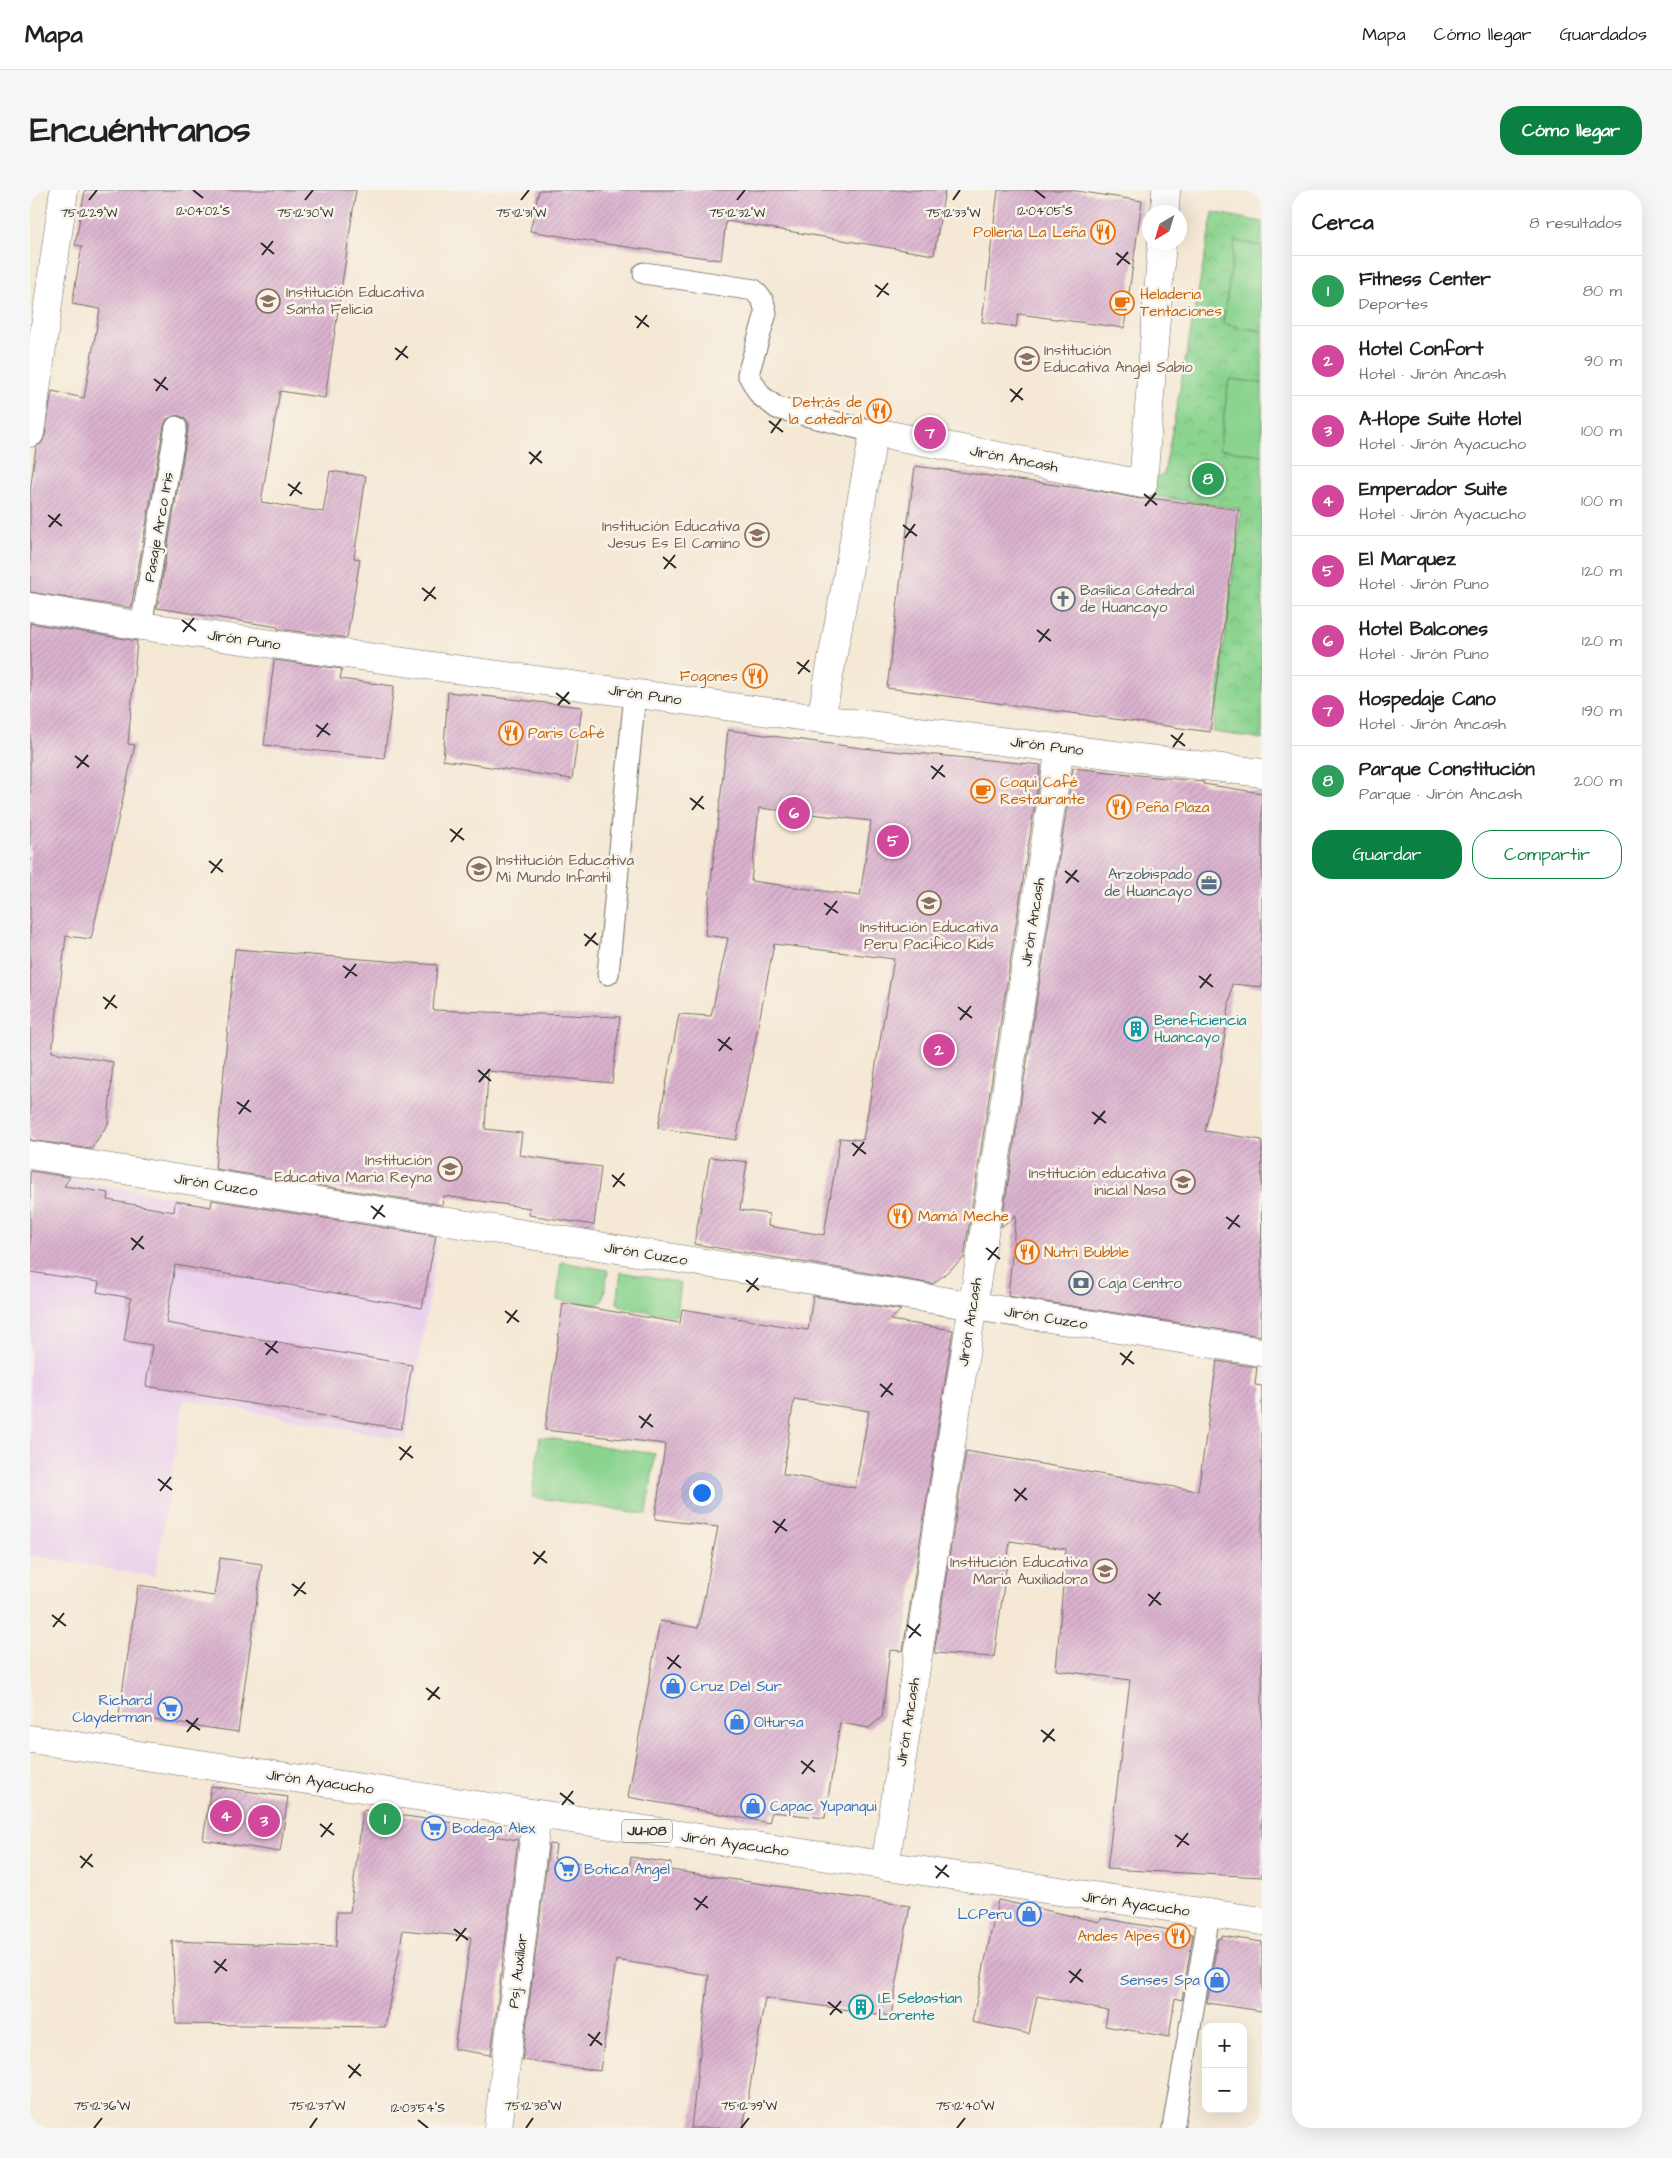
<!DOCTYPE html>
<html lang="es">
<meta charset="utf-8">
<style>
:root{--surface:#fff;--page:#f6f6f6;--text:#202124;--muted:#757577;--line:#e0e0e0;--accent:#0b8043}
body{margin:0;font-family:"Architects Daughter",sans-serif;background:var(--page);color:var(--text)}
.controls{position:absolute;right:15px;bottom:15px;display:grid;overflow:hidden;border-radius:10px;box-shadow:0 5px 20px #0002}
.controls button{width:45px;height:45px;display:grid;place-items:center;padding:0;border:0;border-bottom:1px solid var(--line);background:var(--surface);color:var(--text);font:25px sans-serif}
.compass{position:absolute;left:1112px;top:15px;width:45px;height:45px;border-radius:50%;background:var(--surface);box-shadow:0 5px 20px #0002;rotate:218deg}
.you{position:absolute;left:671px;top:1302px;width:18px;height:18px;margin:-12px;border:4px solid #fff;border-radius:50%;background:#1a73e8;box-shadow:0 0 0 8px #1a73e833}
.badge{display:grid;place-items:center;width:32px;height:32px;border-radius:50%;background:var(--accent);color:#fff;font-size:16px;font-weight:700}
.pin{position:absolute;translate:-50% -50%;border:2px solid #fff;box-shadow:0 1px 5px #0006}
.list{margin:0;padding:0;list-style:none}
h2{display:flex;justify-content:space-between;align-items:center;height:65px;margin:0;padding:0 20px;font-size:21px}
h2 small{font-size:16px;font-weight:400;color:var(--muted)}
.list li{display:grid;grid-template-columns:32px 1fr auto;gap:15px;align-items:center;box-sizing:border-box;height:70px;padding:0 20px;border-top:1px solid var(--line)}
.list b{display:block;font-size:19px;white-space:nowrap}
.list p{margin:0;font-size:16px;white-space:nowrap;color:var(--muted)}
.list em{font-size:16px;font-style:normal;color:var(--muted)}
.actions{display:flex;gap:10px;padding:15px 20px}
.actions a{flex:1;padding:11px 0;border:1px solid var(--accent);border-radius:20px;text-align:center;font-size:18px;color:var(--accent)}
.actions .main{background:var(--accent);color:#fff}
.map{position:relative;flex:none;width:1232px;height:1938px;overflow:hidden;border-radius:20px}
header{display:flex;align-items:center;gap:30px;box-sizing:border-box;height:70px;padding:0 25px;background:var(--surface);border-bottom:1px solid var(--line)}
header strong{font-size:24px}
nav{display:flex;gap:28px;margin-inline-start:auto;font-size:18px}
.intro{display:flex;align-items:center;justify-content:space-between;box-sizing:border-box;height:120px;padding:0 30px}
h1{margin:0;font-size:35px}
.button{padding:12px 22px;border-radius:20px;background:var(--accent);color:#fff;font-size:18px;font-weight:700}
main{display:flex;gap:30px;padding:0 30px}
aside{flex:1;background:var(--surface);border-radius:20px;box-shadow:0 5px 20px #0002}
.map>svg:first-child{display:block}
.built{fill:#ebd1eb}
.grass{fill:#8bd48f;stroke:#5b805d}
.park{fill:url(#park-crowns);stroke:#5b805d}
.building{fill:url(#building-hatch);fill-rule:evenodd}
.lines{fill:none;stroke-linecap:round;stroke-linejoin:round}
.service-casing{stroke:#726d66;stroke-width:23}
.minor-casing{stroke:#726d66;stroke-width:29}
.primary-casing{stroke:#726d66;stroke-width:29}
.service{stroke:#fff;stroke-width:21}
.minor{stroke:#fff;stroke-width:28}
.primary{stroke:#fff;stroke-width:28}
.ticks{fill:none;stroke:#2b2b2b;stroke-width:2}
.labels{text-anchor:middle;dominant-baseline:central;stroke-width:5;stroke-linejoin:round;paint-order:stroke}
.shield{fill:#f7f3e8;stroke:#686764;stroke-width:1}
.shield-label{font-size:14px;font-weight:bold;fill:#2b2b2b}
.food-label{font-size:15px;fill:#c56008;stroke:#f7f3e8;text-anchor:start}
.education-label{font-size:15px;fill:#785e54;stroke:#f7f3e8;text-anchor:end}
.street-label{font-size:15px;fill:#2b2b2b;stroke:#f7f3e8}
.worship-label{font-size:15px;fill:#5b616d;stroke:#f7f3e8;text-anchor:start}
.service-label{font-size:15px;fill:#4e5e75;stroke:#f7f3e8;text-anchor:end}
.culture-label{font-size:15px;fill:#0d838f;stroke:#f7f3e8;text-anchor:start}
.shop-label{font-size:15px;fill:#366cbe;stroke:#f7f3e8;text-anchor:start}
.ticks-label{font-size:12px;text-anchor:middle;fill:#2b2b2b;stroke:#f7f3e8;stroke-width:5;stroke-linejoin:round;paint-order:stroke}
</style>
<header>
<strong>Mapa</strong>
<nav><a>Mapa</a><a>Cómo llegar</a><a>Guardados</a></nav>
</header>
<div class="intro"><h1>Encuéntranos</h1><a class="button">Cómo llegar</a></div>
<main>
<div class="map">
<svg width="1232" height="1938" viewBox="0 0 1232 1938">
<defs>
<pattern id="park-crowns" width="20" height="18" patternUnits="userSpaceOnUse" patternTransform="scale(1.25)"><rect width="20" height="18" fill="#8bd48f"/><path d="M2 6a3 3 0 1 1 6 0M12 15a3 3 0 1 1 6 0" fill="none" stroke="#78b67c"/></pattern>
<pattern id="building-hatch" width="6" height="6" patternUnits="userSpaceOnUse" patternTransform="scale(1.25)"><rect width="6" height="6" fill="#dbb2cf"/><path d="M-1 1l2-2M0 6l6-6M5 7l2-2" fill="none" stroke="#bc99b2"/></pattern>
</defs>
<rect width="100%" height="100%" fill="#f7f3e8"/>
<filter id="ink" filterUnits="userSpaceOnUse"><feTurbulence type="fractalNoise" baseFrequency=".02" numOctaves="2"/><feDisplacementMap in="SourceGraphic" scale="10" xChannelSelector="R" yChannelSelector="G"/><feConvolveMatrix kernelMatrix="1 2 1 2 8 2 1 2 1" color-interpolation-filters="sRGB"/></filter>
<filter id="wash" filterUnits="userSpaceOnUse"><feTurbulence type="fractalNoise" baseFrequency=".0096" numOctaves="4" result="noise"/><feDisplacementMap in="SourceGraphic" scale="20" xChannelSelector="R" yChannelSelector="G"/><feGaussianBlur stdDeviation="1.12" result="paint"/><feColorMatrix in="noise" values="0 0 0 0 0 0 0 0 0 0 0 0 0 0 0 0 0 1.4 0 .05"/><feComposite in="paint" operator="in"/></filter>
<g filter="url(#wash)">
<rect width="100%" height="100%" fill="#f5e8d5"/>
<polygon class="built" points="0,983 408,1052 376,1250 154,1209 125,1387 0,1365"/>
<g class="grass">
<polygon points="1205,51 1232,56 1232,141 1193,134"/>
<polygon points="1199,188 1232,193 1232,265 1189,260"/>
<polygon points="531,1072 578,1080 573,1110 567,1115 527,1110"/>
<polygon points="591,1082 651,1093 647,1126 592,1117 587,1113"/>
<polygon points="510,1247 625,1264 617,1324 502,1307"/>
</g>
<polygon class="park" points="1183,22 1232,32 1232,56 1205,51 1193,134 1232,141 1232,193 1199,189 1189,259 1232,265 1232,549 1183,542 1211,319 1101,303 1113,294 1134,284"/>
<g id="blocks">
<g class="building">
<polygon points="55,0 326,0 295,208 250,201 231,312 293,322 300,281 336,286 324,368 330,369 317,448 248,439 248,437 127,418 158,239 158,233 154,228 148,225 137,229 134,235 101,418 0,402 0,302 6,257 12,253 15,245 22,201 54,208 70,119 42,114 52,56 45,55"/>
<polygon points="509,0 915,0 904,65 696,31 691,70 576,54 500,41"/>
<polygon points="968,0 1040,0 1112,11 1094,138 988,124 986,137 952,132"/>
<polygon points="885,276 1063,300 1110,309 1120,308 1209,320 1180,542 857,498"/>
<polygon points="0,433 107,451 98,554 105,555 61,749 36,746 22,862 83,872 78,934 61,959 0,950"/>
<polygon points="244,470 312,479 310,489 364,496 354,568 234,555"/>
<polygon points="418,502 552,517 542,589 413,570"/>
<path d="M698,540L831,558L1011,575L934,1068L903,1094L664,1054L680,967L717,972L710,1020L739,1024L738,1036L794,1045L810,948L833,950L864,769L744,754L706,950L628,938L649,824L681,826L698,748L675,745ZM729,618L841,631L830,706L721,691Z"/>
<polygon points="1043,578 1174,592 1173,594 1232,603 1232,797 1202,794 1191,872 1175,941 1232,950 1231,1146 978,1106 986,1025 971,1037"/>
<polygon points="205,759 407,775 403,820 590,827 582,893 458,881 455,939 492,943 489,965 571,977 564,1035 499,1025 500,1018 414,1006 412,1015 185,979"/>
<polygon points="0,981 40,987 34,996 79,1003 78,1010 144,1022 145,1011 181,1017 182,1010 406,1046 392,1118 145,1075 136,1133 382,1175 371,1239 116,1196 122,1155 94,1151 101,1108 67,1102 69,1092 0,1082"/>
<path d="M783,1106L871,1120L860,1130L923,1140L873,1461L860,1460L852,1527L839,1538L810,1533L795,1628L742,1622L739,1633L598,1607L630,1431L668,1438L688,1337L625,1329L635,1254L515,1240L533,1113L650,1133L652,1119L778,1140ZM764,1209L839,1221L825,1298L753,1284Z"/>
<polygon points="1187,1171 1227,1177 1225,1195 1232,1196 1232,1687 1077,1679 1100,1490 1026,1480 1036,1359 980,1351 964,1467 904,1463 936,1261 1168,1301"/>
<polygon points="190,1368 232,1374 208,1542 89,1525 108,1395 184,1406"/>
<polygon points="181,1596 258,1607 250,1662 173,1650"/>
<polygon points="333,1620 424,1633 423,1639 488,1650 461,1865 424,1859 441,1747 373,1740 355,1837 146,1834 142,1751 306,1757 307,1722 320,1722"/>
<polygon points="519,1654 526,1655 524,1669 599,1680 601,1667 641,1673 640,1680 880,1716 861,1826 735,1808 713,1938 661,1938 679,1785 586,1770 570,1881 492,1870"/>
<polygon points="968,1710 1070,1732 1071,1728 1163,1744 1152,1810 1145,1808 1139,1847 1075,1836 1078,1821 1007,1806 999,1844 942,1832"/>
<polygon points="1192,1746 1232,1752 1232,1821 1177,1813 1188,1748 1191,1749"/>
</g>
</g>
</g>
<g filter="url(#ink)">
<use href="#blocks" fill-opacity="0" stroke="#726d66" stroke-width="1"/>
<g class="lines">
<g class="service-casing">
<g id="service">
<polyline points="614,83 724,100 733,111 736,123 718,184 730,205 747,218 844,242"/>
<polyline points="111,436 146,237"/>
<polyline points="578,784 605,503"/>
<polyline points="1143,1938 1179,1725"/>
</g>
</g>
<g class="minor-casing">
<g id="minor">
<polyline points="1135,22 1136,0"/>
<polyline points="0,243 34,0"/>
<polyline points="0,417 111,436 791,529 1232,583"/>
<polyline points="791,529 844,242 1113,294 1132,52"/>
<polyline points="0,965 1232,1162"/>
<polyline points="855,1676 1030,558"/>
<polyline points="468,1938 507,1625"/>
</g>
</g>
<g class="primary-casing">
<polyline id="primary" points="0,1549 1232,1731"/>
</g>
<use href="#service" class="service"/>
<use href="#minor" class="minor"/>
<use href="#primary" class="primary"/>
</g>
</g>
<path class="ticks" d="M163,0L173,8M1005,0L1015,8M59,10L67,0M275,10L283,0M491,10L499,0M707,10L715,0M923,10L930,0M231,53L244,64M1086,63L1100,74M232,65L243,51M1087,75L1098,62M845,95L859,105M847,107L858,93M605,126L619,137M607,138L617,125M365,158L378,168M366,170L377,156M124,189L138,200M980,199L993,210M126,201L136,187M981,212L992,198M739,231L753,242M741,243L751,229M499,262L512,273M500,274L511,261M258,294L272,304M1114,304L1127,315M260,306L270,292M1115,316L1126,303M18,325L32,336M873,335L887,346M19,337L30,324M875,348L885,334M633,367L646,378M634,379L645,365M392,398L406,409M394,411L405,397M152,430L166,441M1007,440L1021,451M153,442L164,428M1009,452L1019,439M767,472L780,482M768,484L779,470M526,503L540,514M528,515L539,502M286,535L300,545M1141,545L1155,556M287,547L298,533M1143,557L1153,543M45,566L59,577M901,576L915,587M47,578L58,565M902,589L913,575M660,608L674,619M662,620L673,606M420,639L434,650M421,652L432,638M179,671L193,682M1035,681L1049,692M181,683L192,669M1036,693L1047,680M794,713L808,723M796,725L807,711M554,744L568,755M555,756L566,743M313,776L327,786M1169,786L1183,797M315,788L326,774M1170,798L1181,784M73,807L87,818M928,817L942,828M75,819L85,805M930,830L941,816M688,849L702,860M689,861L700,847M448,880L461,891M449,892L460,879M207,912L221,922M1062,922L1076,933M209,924L219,910M1064,934L1075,921M822,953L836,964M823,966L834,952M582,985L595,996M583,997L594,983M341,1016L355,1027M1196,1027L1210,1037M343,1029L353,1015M1198,1039L1209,1025M101,1048L114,1059M956,1058L970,1069M102,1060L113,1046M958,1070L968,1057M716,1090L729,1100M717,1102L728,1088M475,1121L489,1132M477,1133L487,1120M235,1153L248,1163M1090,1163L1104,1174M236,1165L247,1151M1092,1175L1102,1161M850,1194L863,1205M851,1207L862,1193M609,1226L623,1237M611,1238L621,1224M369,1257L383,1268M370,1270L381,1256M128,1289L142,1300M984,1299L997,1310M130,1301L141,1287M985,1311L996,1298M743,1331L757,1341M745,1343L755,1329M503,1362L517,1373M504,1374L515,1361M262,1394L276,1404M1118,1404L1131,1415M264,1406L275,1392M1119,1416L1130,1402M22,1425L36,1436M877,1435L891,1446M23,1437L34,1423M879,1448L890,1434M637,1467L651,1478M638,1479L649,1465M396,1498L410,1509M398,1510L409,1497M156,1530L170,1540M1011,1540L1025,1551M157,1542L168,1528M1013,1552L1024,1539M771,1571L785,1582M772,1584L783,1570M530,1603L544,1614M532,1615L543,1601M290,1634L304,1645M1145,1645L1159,1655M291,1647L302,1633M1147,1657L1158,1643M50,1666L63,1677M905,1676L919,1687M51,1678L62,1664M906,1688L917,1675M664,1708L678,1718M666,1720L677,1706M424,1739L438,1750M426,1751L436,1738M184,1771L197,1781M1039,1781L1053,1792M185,1783L196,1769M1040,1793L1051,1779M798,1812L812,1823M800,1825L811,1811M558,1844L572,1855M560,1856L570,1842M318,1875L331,1886M319,1888L330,1874M388,1930L398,1938M64,1938L72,1928M280,1938L287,1928M496,1938L503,1928M711,1938L719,1928M927,1938L935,1928"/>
<defs>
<g id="restaurant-ring" transform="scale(1.25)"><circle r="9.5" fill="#f7f3e8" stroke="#e8710a" stroke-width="1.5"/><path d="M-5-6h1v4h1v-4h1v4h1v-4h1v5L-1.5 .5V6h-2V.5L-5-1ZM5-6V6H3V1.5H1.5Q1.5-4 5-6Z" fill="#e8710a"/></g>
<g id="school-ring" transform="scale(1.25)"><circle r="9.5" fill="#f7f3e8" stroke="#8d6e63" stroke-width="1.5"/><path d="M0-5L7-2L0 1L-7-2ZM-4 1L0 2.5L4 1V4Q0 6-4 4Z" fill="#8d6e63"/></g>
<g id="cafe-ring" transform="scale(1.25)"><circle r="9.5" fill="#f7f3e8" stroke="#e8710a" stroke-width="1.5"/><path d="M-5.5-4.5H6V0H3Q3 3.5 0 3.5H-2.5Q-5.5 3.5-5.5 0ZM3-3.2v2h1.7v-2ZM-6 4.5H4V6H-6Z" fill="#e8710a"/></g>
<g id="church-ring" transform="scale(1.25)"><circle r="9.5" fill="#f7f3e8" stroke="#6b7280" stroke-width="1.5"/><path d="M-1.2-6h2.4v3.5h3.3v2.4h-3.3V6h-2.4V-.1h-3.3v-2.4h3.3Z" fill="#6b7280"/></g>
<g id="office-ring" transform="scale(1.25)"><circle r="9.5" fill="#f7f3e8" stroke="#5c6f8a" stroke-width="1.5"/><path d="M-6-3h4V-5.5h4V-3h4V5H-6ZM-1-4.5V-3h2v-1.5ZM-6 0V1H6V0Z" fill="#5c6f8a"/></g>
<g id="building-ring" transform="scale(1.25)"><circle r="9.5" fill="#f7f3e8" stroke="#0f9aa8" stroke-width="1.5"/><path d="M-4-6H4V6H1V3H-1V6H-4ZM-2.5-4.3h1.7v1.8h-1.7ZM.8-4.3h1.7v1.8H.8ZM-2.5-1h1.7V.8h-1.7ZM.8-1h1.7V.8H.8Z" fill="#0f9aa8"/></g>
<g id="bank-ring" transform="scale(1.25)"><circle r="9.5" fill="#f7f3e8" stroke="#5c6f8a" stroke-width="1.5"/><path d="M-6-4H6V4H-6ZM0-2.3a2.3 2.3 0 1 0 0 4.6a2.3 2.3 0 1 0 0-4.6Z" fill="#5c6f8a"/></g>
<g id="shop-ring" transform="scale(1.25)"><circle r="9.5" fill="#f7f3e8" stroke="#3f7fe0" stroke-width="1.5"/><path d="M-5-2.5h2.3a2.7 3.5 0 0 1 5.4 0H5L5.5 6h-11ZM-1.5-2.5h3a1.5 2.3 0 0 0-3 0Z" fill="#3f7fe0"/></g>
<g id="supermarket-ring" transform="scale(1.25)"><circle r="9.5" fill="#f7f3e8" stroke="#3f7fe0" stroke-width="1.5"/><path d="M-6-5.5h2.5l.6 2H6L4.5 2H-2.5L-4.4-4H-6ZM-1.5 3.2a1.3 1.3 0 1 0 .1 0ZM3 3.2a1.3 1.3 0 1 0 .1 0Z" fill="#3f7fe0"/></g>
</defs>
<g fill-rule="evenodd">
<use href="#restaurant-ring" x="1073" y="42"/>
<use href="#school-ring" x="238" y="111"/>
<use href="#cafe-ring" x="1092" y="113"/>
<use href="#school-ring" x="997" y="169"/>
<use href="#restaurant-ring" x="849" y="221"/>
<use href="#school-ring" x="727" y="345"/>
<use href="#church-ring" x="1033" y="409"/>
<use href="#restaurant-ring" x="725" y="486"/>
<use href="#restaurant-ring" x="481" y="543"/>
<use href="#cafe-ring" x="953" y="601"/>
<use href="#restaurant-ring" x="1089" y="617"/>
<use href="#school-ring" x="449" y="679"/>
<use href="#office-ring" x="1179" y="693"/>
<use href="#school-ring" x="899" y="713"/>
<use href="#building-ring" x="1106" y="839"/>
<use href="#school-ring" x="420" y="979"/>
<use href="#school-ring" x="1153" y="992"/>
<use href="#restaurant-ring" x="870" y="1026"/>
<use href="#restaurant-ring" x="997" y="1062"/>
<use href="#bank-ring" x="1051" y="1093"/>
<use href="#school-ring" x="1075" y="1381"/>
<use href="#shop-ring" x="643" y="1496"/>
<use href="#supermarket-ring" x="140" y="1519"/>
<use href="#shop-ring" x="707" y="1532"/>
<use href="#shop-ring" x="723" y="1616"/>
<use href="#supermarket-ring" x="404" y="1638"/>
<use href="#supermarket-ring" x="537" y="1679"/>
<use href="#shop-ring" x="999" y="1724"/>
<use href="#restaurant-ring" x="1148" y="1746"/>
<use href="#shop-ring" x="1187" y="1790"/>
<use href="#building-ring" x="831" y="1817"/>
</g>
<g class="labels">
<rect class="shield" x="592" y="1629.5" width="50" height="23" rx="4"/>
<g class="shield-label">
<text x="617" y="1641">JU-108</text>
</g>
<g class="food-label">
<text x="1056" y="42" text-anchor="end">Polleria La Leña</text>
<text x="1110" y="104">Heladeria<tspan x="1110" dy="17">Tentaciones</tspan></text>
<text x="832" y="212" text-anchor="end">Detrás de<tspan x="832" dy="17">la catedral</tspan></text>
<text x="708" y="486" text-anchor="end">Fogones</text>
<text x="498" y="543">Paris Café</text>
<text x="970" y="592">Coqui Café<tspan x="970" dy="17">Restaurante</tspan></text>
<text x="1106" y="617">Peña Plaza</text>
<text x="888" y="1026">Mamá Meche</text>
<text x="1014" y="1062">Nutri Bubble</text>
<text x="1130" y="1746" text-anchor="end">Andes Alpes</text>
</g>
<g class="education-label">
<text x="256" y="102" text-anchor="start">Institución Educativa<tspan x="256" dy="17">Santa Felicia</tspan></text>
<text x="1014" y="160" text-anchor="start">Institución<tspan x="1014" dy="17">Educativa Angel Sabio</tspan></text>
<text x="710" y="336">Institución Educativa<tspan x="710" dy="17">Jesus Es El Camino</tspan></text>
<text x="466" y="670" text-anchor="start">Institución Educativa<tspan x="466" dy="17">Mi Mundo Infantil</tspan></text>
<text x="899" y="737" text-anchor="middle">Institución Educativa<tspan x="899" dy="17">Peru Pacifico Kids</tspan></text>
<text x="402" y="970">Institución<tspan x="402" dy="17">Educativa Maria Reyna</tspan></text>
<text x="1136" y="983">Institución educativa<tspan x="1136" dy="17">inicial Nasa</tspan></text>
<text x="1058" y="1372">Institución Educativa<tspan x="1058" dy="17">Maria Auxiliadora</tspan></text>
</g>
<g class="street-label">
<text transform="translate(984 269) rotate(11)">Jirón Ancash</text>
<text transform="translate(129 337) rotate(-80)">Pasaje Arco Iris</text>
<text transform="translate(214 450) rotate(8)">Jirón Puno</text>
<text transform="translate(615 505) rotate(8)">Jirón Puno</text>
<text transform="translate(1017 556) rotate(7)">Jirón Puno</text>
<text transform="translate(1003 732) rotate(-81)">Jirón Ancash</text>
<text transform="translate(186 995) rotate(9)">Jirón Cuzco</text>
<text transform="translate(616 1064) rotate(9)">Jirón Cuzco</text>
<text transform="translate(1016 1128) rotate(9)">Jirón Cuzco</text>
<text transform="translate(940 1132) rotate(-81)">Jirón Ancash</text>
<text transform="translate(878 1532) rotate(-81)">Jirón Ancash</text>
<text transform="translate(290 1592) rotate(8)">Jirón Ayacucho</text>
<text transform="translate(705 1654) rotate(8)">Jirón Ayacucho</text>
<text transform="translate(1106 1714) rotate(8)">Jirón Ayacucho</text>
<text transform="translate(488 1781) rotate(-83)">Psj. Auxiliar</text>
</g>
<g class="worship-label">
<text x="1050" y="400">Basílica Catedral<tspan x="1050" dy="17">de Huancayo</tspan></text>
</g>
<g class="service-label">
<text x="1162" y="684">Arzobispado<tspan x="1162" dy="17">de Huancayo</tspan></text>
<text x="1068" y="1093" text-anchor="start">Caja Centro</text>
</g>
<g class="culture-label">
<text x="1124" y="830">Beneficiencia<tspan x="1124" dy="17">Huancayo</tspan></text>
<text x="848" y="1808">I.E Sebastian<tspan x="848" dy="17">Lorente</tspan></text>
</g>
<g class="shop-label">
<text x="660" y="1496">Cruz Del Sur</text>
<text x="122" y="1510" text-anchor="end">Richard<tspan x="122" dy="17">Clayderman</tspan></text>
<text x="724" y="1532">Oltursa</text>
<text x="740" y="1616">Capac Yupanqui</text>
<text x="422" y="1638">Bodega Alex</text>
<text x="554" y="1679">Botica Angel</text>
<text x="982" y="1724" text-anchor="end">LCPeru</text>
<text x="1170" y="1790" text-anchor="end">Senses Spa</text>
</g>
</g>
<g class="ticks-label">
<text x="173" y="25">12°04'02"S</text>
<text x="1015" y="25">12°04'05"S</text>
<text x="923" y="27">75°12'33"W</text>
<text x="59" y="27">75°12'29"W</text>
<text x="275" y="27">75°12'30"W</text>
<text x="491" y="27">75°12'31"W</text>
<text x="707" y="27">75°12'32"W</text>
<text x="72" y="1920">75°12'36"W</text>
<text x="287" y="1920">75°12'37"W</text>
<text x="503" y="1920">75°12'38"W</text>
<text x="719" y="1920">75°12'39"W</text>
<text x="935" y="1920">75°12'40"W</text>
<text x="388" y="1922">12°03'54"S</text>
</g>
</svg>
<div class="controls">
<button>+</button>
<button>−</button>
</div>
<svg class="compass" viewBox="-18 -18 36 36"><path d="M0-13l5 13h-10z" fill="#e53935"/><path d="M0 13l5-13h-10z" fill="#757577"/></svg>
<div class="you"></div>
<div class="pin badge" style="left:355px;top:1629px;background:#2e9e5b">1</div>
<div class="pin badge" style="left:909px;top:860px;background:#d1479c">2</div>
<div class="pin badge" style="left:234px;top:1631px;background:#d1479c">3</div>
<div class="pin badge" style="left:196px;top:1626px;background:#d1479c">4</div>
<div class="pin badge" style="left:863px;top:651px;background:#d1479c">5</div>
<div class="pin badge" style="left:764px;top:623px;background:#d1479c">6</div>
<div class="pin badge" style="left:900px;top:243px;background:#d1479c">7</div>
<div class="pin badge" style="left:1178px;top:289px;background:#2e9e5b">8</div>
</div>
<aside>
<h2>Cerca<small>8 resultados</small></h2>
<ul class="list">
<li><span class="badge" style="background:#2e9e5b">1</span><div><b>Fitness Center</b><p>Deportes</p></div><em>80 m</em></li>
<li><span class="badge" style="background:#d1479c">2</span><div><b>Hotel Confort</b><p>Hotel · Jirón Ancash</p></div><em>90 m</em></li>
<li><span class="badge" style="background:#d1479c">3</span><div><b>A-Hope Suite Hotel</b><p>Hotel · Jirón Ayacucho</p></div><em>100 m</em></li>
<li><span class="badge" style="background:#d1479c">4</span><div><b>Emperador Suite</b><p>Hotel · Jirón Ayacucho</p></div><em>100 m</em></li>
<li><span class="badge" style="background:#d1479c">5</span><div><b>El Marquez</b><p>Hotel · Jirón Puno</p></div><em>120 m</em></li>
<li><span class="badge" style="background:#d1479c">6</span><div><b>Hotel Balcones</b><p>Hotel · Jirón Puno</p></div><em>120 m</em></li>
<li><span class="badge" style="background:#d1479c">7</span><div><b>Hospedaje Cano</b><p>Hotel · Jirón Ancash</p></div><em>190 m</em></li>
<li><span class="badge" style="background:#2e9e5b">8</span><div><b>Parque Constitución</b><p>Parque · Jirón Ancash</p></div><em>200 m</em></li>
</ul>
<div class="actions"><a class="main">Guardar</a><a>Compartir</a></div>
</aside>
</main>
